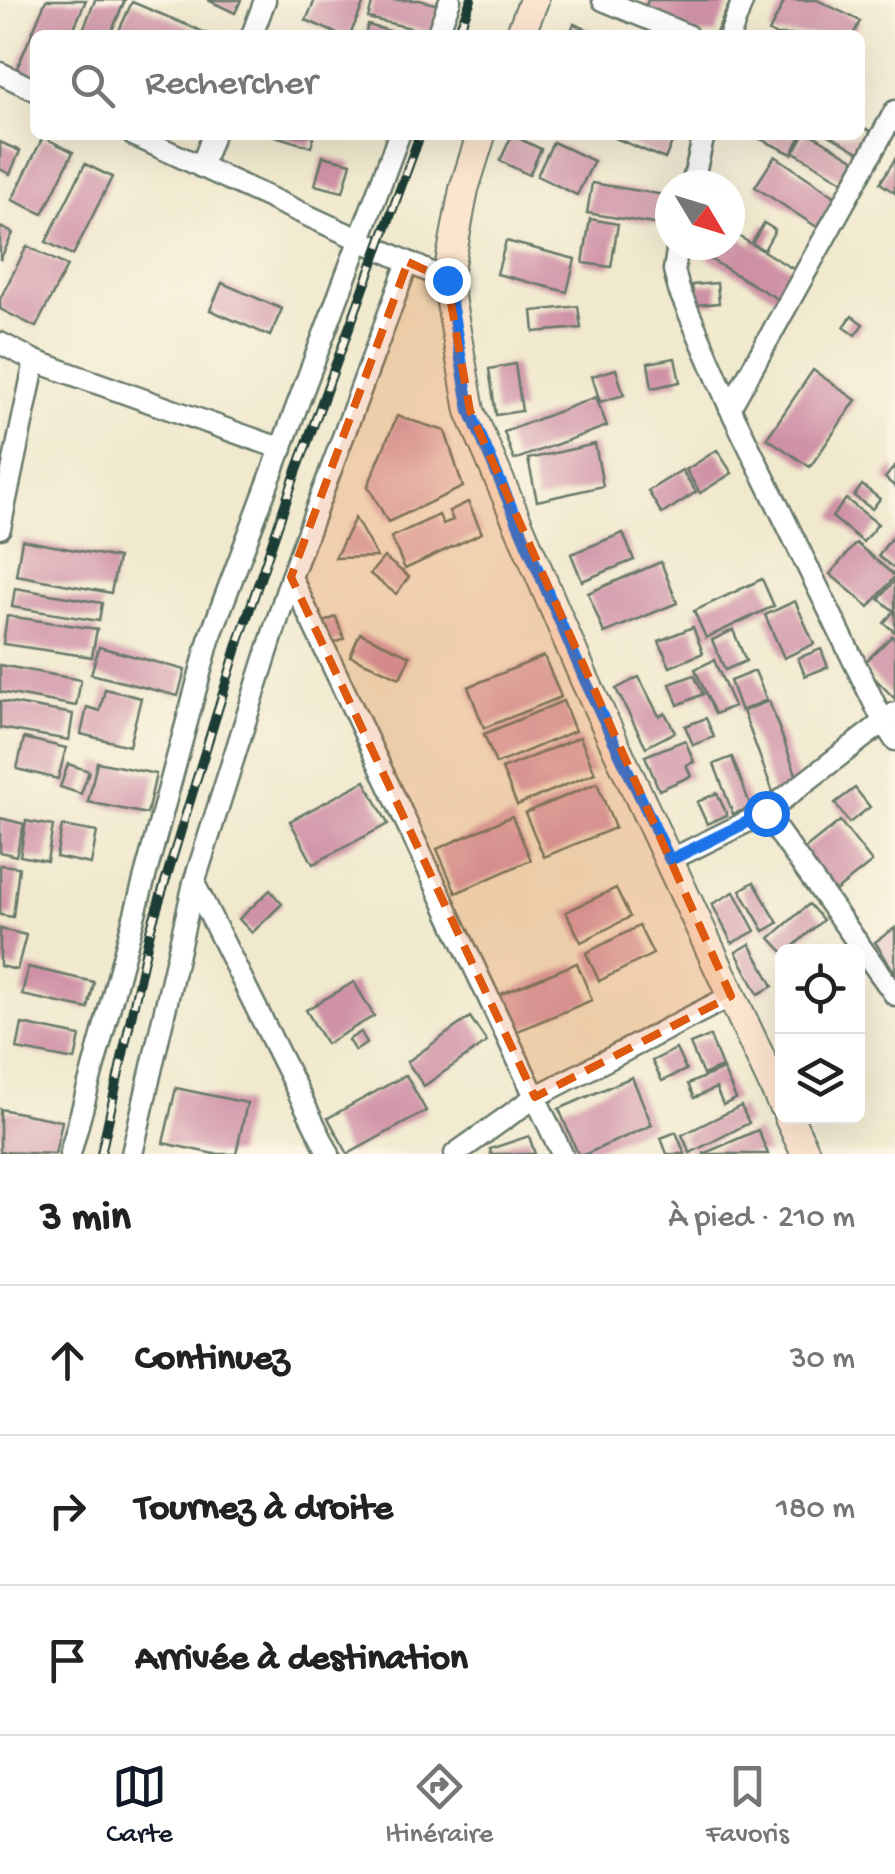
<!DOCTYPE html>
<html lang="fr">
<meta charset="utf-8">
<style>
:root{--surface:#fff;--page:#f2f2f2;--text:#222;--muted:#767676;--line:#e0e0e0;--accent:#111827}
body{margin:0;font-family:"Gochi Hand",sans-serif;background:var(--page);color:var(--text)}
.controls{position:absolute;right:30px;bottom:30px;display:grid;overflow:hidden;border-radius:15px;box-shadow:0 10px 40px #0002}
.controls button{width:90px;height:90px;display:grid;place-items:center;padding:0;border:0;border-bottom:2px solid var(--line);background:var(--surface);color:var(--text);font:50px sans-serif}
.compass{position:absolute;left:655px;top:170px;width:90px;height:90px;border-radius:50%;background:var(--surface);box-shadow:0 10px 40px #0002;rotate:128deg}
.stop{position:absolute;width:30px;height:30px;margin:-22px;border:8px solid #1a73e8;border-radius:50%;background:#fff}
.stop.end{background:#1a73e8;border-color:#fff;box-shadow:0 2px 10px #0008}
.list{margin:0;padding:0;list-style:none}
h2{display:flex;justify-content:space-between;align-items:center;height:130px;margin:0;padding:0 40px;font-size:42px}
h2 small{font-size:32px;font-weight:400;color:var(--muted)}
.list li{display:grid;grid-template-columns:65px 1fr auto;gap:30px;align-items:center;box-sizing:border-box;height:150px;padding:0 40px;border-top:2px solid var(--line)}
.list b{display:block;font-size:38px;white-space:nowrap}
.list em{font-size:32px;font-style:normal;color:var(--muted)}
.icon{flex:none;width:55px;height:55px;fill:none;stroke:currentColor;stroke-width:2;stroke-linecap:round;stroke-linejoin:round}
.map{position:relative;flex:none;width:895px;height:1154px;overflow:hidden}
.search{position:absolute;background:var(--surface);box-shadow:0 10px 40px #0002;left:30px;right:30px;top:30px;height:110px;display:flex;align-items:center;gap:25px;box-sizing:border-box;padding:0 35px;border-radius:15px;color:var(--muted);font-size:38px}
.sheet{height:580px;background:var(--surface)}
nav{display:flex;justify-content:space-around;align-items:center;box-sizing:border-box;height:140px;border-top:2px solid var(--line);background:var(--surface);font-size:28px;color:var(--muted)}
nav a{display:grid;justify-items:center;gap:5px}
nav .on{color:var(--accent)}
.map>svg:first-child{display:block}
.building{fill:#cf91a6}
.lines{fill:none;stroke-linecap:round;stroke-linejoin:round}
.minor-casing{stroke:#68796a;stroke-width:25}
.secondary-casing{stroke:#68796a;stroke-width:32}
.minor{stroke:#fff;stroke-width:20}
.secondary{stroke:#fce5cf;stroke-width:28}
.rail-casing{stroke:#1f3d34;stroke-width:10}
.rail{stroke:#fcf5e5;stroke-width:6;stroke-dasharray:19;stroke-linecap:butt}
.route{stroke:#1a73e8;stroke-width:12}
.marked{fill:#de580e;fill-opacity:0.2;stroke:#de580e;stroke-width:8;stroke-dasharray:20 12;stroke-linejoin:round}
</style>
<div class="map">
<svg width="895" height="1154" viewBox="0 0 895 1154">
<rect width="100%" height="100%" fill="#fcf5e5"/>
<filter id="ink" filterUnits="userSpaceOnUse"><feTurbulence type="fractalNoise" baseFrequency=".01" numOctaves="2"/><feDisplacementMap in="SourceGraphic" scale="20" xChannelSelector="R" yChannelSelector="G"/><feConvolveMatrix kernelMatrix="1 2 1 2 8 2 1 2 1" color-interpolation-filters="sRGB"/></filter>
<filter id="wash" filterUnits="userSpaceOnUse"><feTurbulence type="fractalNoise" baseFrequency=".0048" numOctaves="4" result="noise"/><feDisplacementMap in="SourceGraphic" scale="40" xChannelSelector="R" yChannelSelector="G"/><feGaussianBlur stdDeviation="2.25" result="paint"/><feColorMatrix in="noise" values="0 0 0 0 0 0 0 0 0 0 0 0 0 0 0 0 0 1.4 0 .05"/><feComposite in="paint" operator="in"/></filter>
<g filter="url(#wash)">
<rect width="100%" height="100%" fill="#f0e9ce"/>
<g id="blocks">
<g class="building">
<polygon points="46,0 86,0 71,35 52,32 35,35 35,72 29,87 12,80"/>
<polygon points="95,0 125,0 110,35 81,35"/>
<polygon points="208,0 241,0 235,13"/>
<polygon points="315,0 365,0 350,35 340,35 306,20"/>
<polygon points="373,0 419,0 439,5 432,33 368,18"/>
<polygon points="648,0 731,0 715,35 696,35 643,13"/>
<polygon points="785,0 817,0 860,21 853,35 775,35 769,32"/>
<polygon points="132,2 187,25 210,35 117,35"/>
<polygon points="574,24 600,35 569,35"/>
<polygon points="368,25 400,34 399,35 365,35"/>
<polygon points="860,125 880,137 868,157 829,135 860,135"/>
<polygon points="272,135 314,135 311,147"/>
<polygon points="512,135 541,149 529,175 500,161"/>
<polygon points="608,135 675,135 665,159"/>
<polygon points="752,135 801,135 792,154"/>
<polygon points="804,135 813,135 855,160 843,181 794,152"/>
<polygon points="43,137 73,152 43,214 12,200"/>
<polygon points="0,142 20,151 10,174 0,169"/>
<polygon points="553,142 594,161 577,195 537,176"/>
<polygon points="323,156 351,163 343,192 315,185"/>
<polygon points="775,156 836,197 817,227 755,187"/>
<polygon points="895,159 895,193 880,183"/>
<polygon points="85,164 112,177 73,255 46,242"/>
<polygon points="592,183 670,196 666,226 587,213"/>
<polygon points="590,219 618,224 611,267 583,263"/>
<polygon points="764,223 775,230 764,250 752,243"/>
<polygon points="0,227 13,233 0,260"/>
<polygon points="730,231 798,272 781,301 698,252 702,245 730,245"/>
<polygon points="506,241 575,259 567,292 497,274"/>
<polygon points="27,246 67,266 36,327 0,309 0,299"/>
<polygon points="222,283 282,309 270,336 210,310"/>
<polygon points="717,283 719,303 694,305 692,285"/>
<polygon points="578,306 581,328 534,332 532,311"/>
<polygon points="852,316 863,324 855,335 844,327"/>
<polygon points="675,358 680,382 652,388 648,363"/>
<polygon points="515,364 522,411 496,415 489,369"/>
<polygon points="616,369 624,395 600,402 592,376"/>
<polygon points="813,370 856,400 810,467 767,438"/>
<polygon points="596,397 607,426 514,460 504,432"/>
<polygon points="397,416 445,431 463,487 388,522 368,486"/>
<polygon points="595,444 603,486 537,501 528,459"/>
<polygon points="717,450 732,473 700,493 686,470"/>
<polygon points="895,466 895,487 885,478"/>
<polygon points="682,470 696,492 662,514 648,491"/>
<polygon points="862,485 880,499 872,509 854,496"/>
<polygon points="846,499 878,524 863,542 832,517"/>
<polygon points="468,502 482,533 405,569 391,537 439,515 443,524 453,520 449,511"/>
<polygon points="355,518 377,557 335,558"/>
<polygon points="623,533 634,560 582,581 571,554"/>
<polygon points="895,533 895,569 878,556"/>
<polygon points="22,540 118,558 111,593 16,575"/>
<polygon points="856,543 895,576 869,607 830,574"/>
<polygon points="384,557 409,577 396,594 370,574"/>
<polygon points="661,562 677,603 604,633 588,593"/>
<polygon points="762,579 774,606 706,638 694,611"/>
<polygon points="895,580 895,632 884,623 894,611 879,599"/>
<polygon points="15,588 102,603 99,621 12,607"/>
<polygon points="795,601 814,644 784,658 765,615"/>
<polygon points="7,616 97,629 92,657 3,644"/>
<polygon points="336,617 344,639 330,645 321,623"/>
<polygon points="693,627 703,653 670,667 659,641"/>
<polygon points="733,630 746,661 725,670 712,640"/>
<polygon points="360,633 410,656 400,678 350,656"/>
<polygon points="892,636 895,640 895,699 862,665"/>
<polygon points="99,647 185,670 178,696 91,674"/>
<polygon points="821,649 828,667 805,676 798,658"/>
<polygon points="544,656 561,697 484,728 468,687"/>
<polygon points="714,660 734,706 715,714 695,669"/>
<polygon points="0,665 81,680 76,706 0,692"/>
<polygon points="755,671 767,700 741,711 730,681"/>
<polygon points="694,675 703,694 678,705 670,684"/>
<polygon points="639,677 659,716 665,713 675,732 646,747 616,689"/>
<polygon points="105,689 141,698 129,746 81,734 87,707 100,711"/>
<polygon points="0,701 73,714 69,740 0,728"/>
<polygon points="563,701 575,731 496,764 484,734"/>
<polygon points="769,701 800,785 774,795 743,711"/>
<polygon points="706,718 714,737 693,745 685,726"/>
<polygon points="580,737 595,773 517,805 502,769"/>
<polygon points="24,738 66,748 58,779 17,769"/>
<polygon points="685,740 694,762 686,765 691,776 659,790 645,756"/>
<polygon points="732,757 751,807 733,814 714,764"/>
<polygon points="97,762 156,774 147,814 88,802"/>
<polygon points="68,764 89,771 81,794 60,787"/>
<polygon points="365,781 388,824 313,864 290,821"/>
<polygon points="597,783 615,828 544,857 525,813"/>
<polygon points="855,788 870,807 849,823 835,803"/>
<polygon points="717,793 727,815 707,824 697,802"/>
<polygon points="512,816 531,860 456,893 437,849"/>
<polygon points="0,818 24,824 16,856 0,852"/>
<polygon points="26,821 53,826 47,861 20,856"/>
<polygon points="840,821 872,862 833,893 801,852"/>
<polygon points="62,826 97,832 91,864 56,857"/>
<polygon points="0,865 19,867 13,917 0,915"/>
<polygon points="754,882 778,923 764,931 740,890"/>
<polygon points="616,888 630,917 581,942 566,912"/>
<polygon points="270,890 282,904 252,933 239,919"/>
<polygon points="734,892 755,931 732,943 712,904"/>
<polygon points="809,904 823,920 788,951 782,951 770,938"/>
<polygon points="639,926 653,954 599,981 586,953"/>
<polygon points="895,928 895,973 875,942"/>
<polygon points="0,929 26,935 17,970 0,966"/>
<polygon points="750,944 773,986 758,994 736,952"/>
<polygon points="577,963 592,1000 515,1032 499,995"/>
<polygon points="28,967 94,982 88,1009 22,995"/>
<polygon points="354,982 374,1016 326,1044 306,1010"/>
<polygon points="470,1017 487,1042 424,1086 407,1062"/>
<polygon points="22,1024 80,1036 75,1060 17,1049"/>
<polygon points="361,1032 367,1043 355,1051 348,1040"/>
<polygon points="710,1036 722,1067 703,1075 690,1044"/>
<polygon points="676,1049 686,1070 662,1081 652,1061"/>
<polygon points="723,1069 736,1099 723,1105 716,1088 694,1098 688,1084"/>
<polygon points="406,1075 426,1111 348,1154 328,1118"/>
<polygon points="632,1077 652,1125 586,1154 578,1154 559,1109"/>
<polygon points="176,1088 247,1103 236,1154 214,1154 163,1143"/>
<polygon points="741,1106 749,1123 690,1153 682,1135"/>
<polygon points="0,1109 62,1121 55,1154 0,1152"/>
<polygon points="758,1130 768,1154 703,1154"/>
<polygon points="676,1132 685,1154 667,1154 661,1138"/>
<polygon points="529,1136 535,1154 491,1154 490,1149"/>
</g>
</g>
</g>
<g filter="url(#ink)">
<use href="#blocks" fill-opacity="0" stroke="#68796a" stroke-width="2.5"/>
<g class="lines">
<g class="minor-casing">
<g id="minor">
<polyline points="603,0 687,35"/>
<polyline points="252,35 265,0"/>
<polyline points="437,35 450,0"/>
<polyline points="730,35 743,0"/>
<polyline points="0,73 35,90"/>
<polyline points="133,135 447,280"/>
<polyline points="201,167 213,135"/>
<polyline points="692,185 704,135"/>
<polyline points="678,245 674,270 679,290 730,408 884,723 895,740"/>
<polyline points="0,343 35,361 282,449"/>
<polyline points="730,408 895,111"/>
<polyline points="0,528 35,361"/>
<polyline points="291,577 562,1154"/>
<polyline points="765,813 895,995"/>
<polyline points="670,860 765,813 895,713"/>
<polyline points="194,883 329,1154"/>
<polyline points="70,1154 209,640 399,135"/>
<polyline points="132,1154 194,883 291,577 408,262"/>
<polyline points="455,1154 535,1097 731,996"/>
</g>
</g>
<g class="secondary-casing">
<g id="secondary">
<polyline points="520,35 534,0"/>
<polyline points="481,135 464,189 447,280 470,411 584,678 782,1104"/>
<polyline points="788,1116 806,1154"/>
</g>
</g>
<use href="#minor" class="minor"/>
<use href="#secondary" class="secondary"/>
<g class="rail-casing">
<g id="rail">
<polyline points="457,35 471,0"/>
<polyline points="101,1154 150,931 239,641 293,481 420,135"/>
</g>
</g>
<use href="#rail" class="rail"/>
</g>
</g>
<g class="lines" filter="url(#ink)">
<polyline class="route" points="447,280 470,411 584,678 670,860 766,813"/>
</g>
<path class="marked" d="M408,262L447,280L470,411L731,996L535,1097L291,577Z"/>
</svg>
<div class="controls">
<button><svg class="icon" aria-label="locate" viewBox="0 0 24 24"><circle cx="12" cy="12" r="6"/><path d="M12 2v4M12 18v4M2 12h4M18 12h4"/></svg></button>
<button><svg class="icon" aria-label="layers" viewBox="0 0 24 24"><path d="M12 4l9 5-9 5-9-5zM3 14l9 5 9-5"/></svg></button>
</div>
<svg class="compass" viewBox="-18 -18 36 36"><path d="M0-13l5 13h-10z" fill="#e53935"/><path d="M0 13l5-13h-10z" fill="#767676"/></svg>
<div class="stop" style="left:766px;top:813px"></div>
<div class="stop end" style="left:447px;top:280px"></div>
<div class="search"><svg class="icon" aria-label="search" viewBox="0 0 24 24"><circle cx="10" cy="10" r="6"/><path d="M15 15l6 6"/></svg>Rechercher</div>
</div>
<section class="sheet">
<h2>3 min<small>À pied · 210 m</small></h2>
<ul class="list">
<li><svg class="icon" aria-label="ahead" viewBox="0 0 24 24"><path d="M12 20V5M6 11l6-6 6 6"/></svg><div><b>Continuez</b></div><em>30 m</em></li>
<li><svg class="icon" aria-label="right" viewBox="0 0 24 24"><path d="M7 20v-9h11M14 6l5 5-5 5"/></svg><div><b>Tournez à droite</b></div><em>180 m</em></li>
<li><svg class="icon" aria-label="arrive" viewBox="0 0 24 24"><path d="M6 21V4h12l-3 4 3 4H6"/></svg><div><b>Arrivée à destination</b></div></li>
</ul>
</section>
<nav>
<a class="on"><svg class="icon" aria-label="map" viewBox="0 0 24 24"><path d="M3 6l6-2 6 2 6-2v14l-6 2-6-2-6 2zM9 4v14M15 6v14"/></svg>Carte</a>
<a><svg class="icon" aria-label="directions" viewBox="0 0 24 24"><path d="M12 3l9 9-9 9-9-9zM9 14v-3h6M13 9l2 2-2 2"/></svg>Itinéraire</a>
<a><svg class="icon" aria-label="saved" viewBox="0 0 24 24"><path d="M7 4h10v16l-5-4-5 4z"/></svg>Favoris</a>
</nav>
